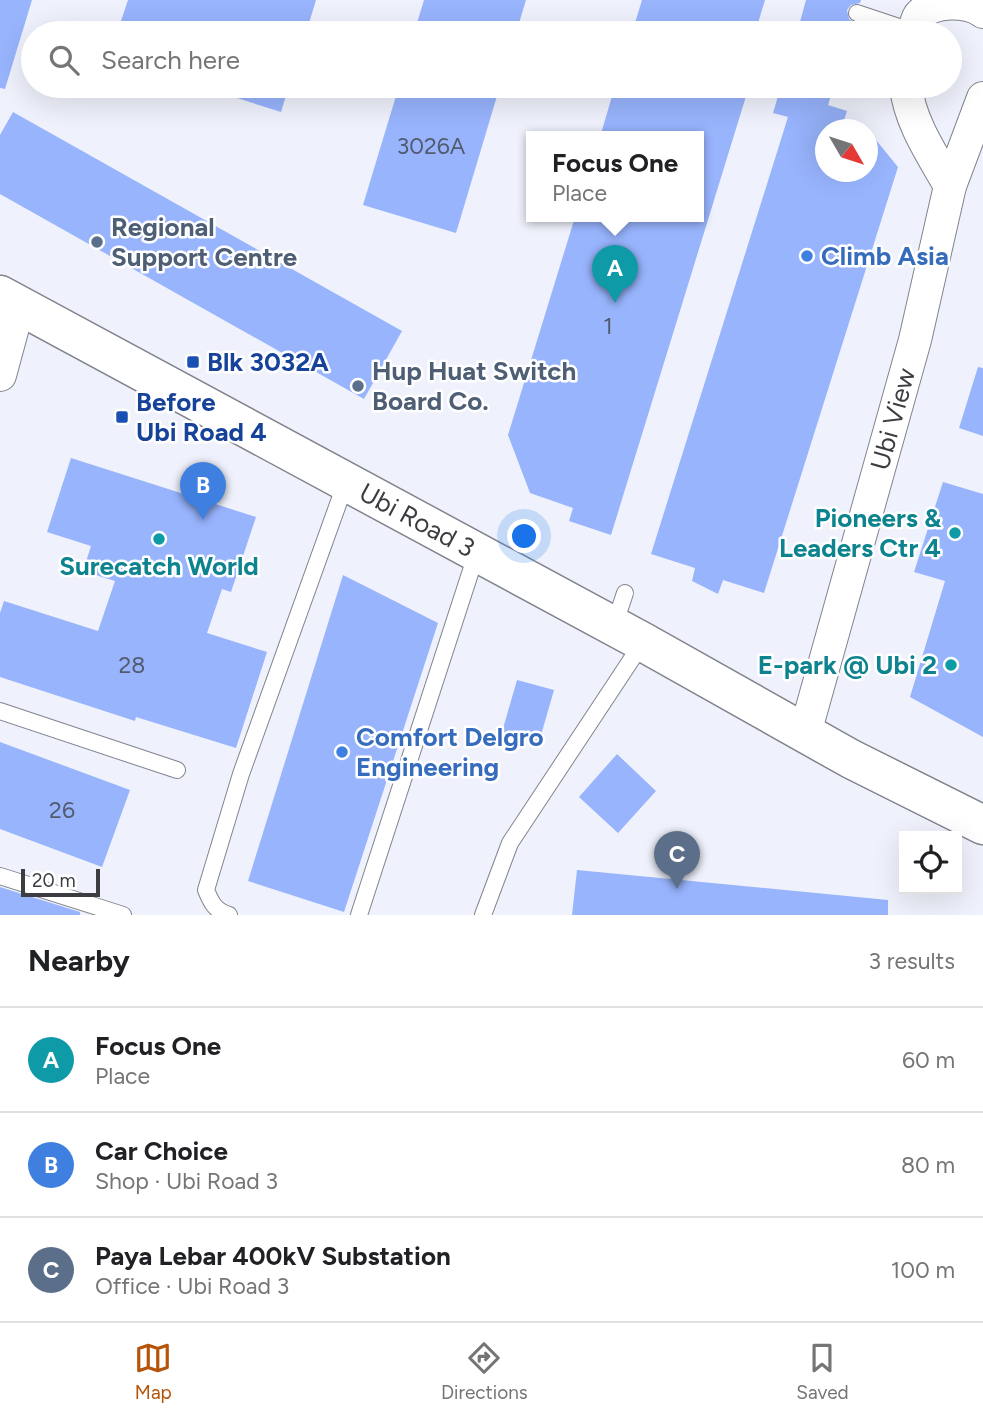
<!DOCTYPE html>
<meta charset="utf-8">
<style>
:root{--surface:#fff;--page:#f2f2f2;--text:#202124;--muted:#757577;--line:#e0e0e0;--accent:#b45309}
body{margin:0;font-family:Figtree,sans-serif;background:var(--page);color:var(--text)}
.controls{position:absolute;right:21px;bottom:21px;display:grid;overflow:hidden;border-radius:0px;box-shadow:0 7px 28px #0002}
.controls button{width:63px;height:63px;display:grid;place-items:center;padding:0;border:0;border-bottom:2px solid var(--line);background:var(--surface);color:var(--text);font:35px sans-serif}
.compass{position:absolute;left:815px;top:119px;width:63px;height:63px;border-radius:50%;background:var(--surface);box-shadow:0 7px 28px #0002;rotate:129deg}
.scale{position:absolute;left:21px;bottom:18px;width:79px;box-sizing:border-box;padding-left:7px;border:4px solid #3b3d40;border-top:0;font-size:19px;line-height:24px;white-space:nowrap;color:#3b3d40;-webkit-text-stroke:5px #fff;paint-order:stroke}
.you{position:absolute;left:525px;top:537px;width:24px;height:24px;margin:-18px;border:5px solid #fff;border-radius:50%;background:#1a73e8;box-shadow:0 0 0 10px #1a73e833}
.badge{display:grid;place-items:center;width:46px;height:46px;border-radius:50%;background:var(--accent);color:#fff;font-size:23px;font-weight:700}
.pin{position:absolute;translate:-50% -58px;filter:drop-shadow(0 2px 4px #0008)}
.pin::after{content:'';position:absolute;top:37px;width:24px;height:21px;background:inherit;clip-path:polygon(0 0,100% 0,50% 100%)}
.popup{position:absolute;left:526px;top:131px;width:178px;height:91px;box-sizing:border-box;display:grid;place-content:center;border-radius:0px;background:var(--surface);filter:drop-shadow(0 2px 5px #0005);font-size:23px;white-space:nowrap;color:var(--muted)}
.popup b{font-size:26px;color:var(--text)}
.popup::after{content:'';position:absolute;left:50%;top:100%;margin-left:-14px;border:14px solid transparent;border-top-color:var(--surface)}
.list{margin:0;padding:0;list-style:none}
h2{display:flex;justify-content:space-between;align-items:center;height:91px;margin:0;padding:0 28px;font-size:30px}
h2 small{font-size:23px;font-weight:400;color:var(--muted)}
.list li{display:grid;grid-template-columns:46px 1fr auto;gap:21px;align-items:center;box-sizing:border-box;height:105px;padding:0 28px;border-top:2px solid var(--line)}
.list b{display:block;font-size:26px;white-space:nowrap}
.list p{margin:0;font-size:23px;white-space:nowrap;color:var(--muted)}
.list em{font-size:23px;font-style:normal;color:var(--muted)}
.icon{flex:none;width:38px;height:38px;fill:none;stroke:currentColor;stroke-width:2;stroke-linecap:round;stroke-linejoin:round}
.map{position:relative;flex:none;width:983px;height:915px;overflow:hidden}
.search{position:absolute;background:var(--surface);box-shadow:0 7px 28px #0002;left:21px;right:21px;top:21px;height:77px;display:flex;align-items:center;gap:18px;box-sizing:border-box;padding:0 24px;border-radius:38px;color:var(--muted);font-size:26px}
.sheet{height:406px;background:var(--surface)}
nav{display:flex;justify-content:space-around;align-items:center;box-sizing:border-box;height:98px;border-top:2px solid var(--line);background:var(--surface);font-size:19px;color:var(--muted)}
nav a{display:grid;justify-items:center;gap:4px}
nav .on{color:var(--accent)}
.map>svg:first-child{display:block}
.building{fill:#98b4fd}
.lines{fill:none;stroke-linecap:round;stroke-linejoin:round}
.service-casing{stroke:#81848d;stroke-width:18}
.minor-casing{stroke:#81848d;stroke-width:34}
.tertiary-casing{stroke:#81848d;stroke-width:41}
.service{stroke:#fff;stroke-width:16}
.minor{stroke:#fff;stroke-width:32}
.tertiary{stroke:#fff;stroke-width:38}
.service-dot{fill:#5c6f8a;stroke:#fff;stroke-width:2.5}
.shop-dot{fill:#3f7fe0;stroke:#fff;stroke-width:2.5}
.transit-dot{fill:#1a4fb4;stroke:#fff;stroke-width:2.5}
.culture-dot{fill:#0f9aa8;stroke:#fff;stroke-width:2.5}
.labels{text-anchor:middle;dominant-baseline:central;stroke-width:5;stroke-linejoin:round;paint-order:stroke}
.number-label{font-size:23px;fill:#525b6f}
.service-label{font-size:26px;font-weight:bold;fill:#4e5e75;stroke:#fff;text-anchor:start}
.shop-label{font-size:26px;font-weight:bold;fill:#366cbe;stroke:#fff;text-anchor:start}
.transit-label{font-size:26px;font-weight:bold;fill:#164399;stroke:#fff;text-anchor:start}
.street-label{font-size:26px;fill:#3b3d40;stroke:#fff}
.culture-label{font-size:26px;font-weight:bold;fill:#0d838f;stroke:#fff;text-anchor:end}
</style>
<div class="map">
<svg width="983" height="915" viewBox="0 0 983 915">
<rect width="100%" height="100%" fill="#eff2fc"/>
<g class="building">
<polygon points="0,0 32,0 5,89 0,88"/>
<polygon points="128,0 316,0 306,33 117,33"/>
<polygon points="424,0 526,0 516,33 414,33"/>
<polygon points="642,0 765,0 755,33 632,33"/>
<polygon points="806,0 861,0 860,3 851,5 847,10 849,19 854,23 850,33 797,33"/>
<polygon points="212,86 289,86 281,112 212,90"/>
<polygon points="399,86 500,86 456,233 363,205"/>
<polygon points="615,86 740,86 738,90 747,93 611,535 569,521 573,508 530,493 508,435 575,217 699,217 699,137 600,137"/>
<polygon points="781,86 834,86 828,105 847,111 841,130 825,130 825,172 867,172 867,129 898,167 764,593 723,580 718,594 692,581 695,568 651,554 788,117 773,113"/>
<polygon points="13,112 402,331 364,399 0,194 0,135"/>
<polygon points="978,367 983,368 983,436 959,428"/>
<polygon points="71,458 256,517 231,592 222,589 207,633 267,652 236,748 136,717 135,721 0,677 0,613 4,601 98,631 115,581 83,571 91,546 47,532"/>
<polygon points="943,482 983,494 983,737 910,697 945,581 914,572"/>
<polygon points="343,575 438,623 344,912 248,881"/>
<polygon points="517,680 554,690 539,742 502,732"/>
<polygon points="0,742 130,790 102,867 0,829"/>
<polygon points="617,754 656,791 618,833 579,797"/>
<polygon points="577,870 888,900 888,915 572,915"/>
<polygon points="0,887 80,912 80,915 0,915"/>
</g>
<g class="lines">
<g class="service-casing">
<g id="service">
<polyline points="857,13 914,32"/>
<polyline points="614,626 625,593"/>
<polyline points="0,711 177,770"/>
<polyline points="0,876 123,915"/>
<path d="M229,915C215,911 211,902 206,890L241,774L346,482"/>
<polyline points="359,915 477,552"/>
<polyline points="483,915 510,843 643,642"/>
</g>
</g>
<g class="minor-casing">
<g id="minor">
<path d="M913,33C915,28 916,21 919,16C931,0 968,0 983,12"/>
<path d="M906,86C909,121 933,156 950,186"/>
<polyline points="0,375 19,305"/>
<path id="s1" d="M805,733L915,340L950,186L983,98"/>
</g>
</g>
<g class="tertiary-casing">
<g id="tertiary">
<path id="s2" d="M0,295L643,642L851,759L983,825"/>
</g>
</g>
<use href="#service" class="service"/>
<use href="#minor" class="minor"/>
<use href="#tertiary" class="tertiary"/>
</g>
<g class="service-dot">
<circle cx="97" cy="242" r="7"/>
<circle cx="358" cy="386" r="7"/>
</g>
<g class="shop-dot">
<circle cx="807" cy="256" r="7"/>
<circle cx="342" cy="752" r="7"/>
</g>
<g class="transit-dot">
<rect x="186" y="355" width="14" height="14" rx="3.5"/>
<rect x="115" y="410" width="14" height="14" rx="3.5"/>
</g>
<g class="culture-dot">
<circle cx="955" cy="533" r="7"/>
<circle cx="159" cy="539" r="7"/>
<circle cx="951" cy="665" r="7"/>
</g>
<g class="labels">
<g class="number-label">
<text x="431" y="146">3026A</text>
<text x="608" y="326">1</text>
<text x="132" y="665">28</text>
<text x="62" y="810">26</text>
</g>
<g class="service-label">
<text x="111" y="227">Regional<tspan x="111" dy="30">Support Centre</tspan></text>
<text x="372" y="371">Hup Huat Switch<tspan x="372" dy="30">Board Co.</tspan></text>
</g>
<g class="shop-label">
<text x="821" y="256">Climb Asia</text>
<text x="356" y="737">Comfort Delgro<tspan x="356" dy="30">Engineering</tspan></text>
</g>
<g class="transit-label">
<text x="207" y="362">Blk 3032A</text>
<text x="136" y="402">Before<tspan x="136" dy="30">Ubi Road 4</tspan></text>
</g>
<g class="street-label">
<text stroke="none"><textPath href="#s1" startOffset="326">Ubi View</textPath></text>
<text stroke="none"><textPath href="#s2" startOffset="474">Ubi Road 3</textPath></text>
</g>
<g class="culture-label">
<text x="941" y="518">Pioneers &amp;<tspan x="941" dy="30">Leaders Ctr 4</tspan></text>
<text x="159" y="566" text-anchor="middle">Surecatch World</text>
<text x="937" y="665">E-park @ Ubi 2</text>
</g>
</g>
</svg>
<div class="controls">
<button><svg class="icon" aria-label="locate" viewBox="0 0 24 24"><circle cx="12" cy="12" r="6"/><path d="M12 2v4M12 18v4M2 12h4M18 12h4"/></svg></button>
</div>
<svg class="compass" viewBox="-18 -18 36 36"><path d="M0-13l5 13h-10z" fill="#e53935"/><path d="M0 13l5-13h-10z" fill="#757577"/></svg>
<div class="scale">20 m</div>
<div class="you"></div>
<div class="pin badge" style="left:615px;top:303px;background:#0f9aa8">A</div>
<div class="popup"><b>Focus One</b>Place</div>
<div class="pin badge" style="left:203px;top:520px;background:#3f7fe0">B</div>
<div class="pin badge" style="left:677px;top:889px;background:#5c6f8a">C</div>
<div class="search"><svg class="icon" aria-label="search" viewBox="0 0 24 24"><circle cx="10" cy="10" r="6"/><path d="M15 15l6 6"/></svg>Search here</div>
</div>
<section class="sheet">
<h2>Nearby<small>3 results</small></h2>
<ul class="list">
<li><span class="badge" style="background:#0f9aa8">A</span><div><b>Focus One</b><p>Place</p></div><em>60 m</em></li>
<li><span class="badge" style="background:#3f7fe0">B</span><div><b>Car Choice</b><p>Shop · Ubi Road 3</p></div><em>80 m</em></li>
<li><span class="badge" style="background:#5c6f8a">C</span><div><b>Paya Lebar 400kV Substation</b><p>Office · Ubi Road 3</p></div><em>100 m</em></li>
</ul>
</section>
<nav>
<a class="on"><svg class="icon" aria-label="map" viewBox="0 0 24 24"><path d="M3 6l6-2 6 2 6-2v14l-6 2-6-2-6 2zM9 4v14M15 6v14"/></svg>Map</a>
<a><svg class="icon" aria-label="directions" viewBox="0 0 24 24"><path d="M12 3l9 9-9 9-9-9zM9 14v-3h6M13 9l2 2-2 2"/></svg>Directions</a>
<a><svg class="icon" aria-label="saved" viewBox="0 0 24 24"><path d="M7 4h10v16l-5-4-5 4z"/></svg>Saved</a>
</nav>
